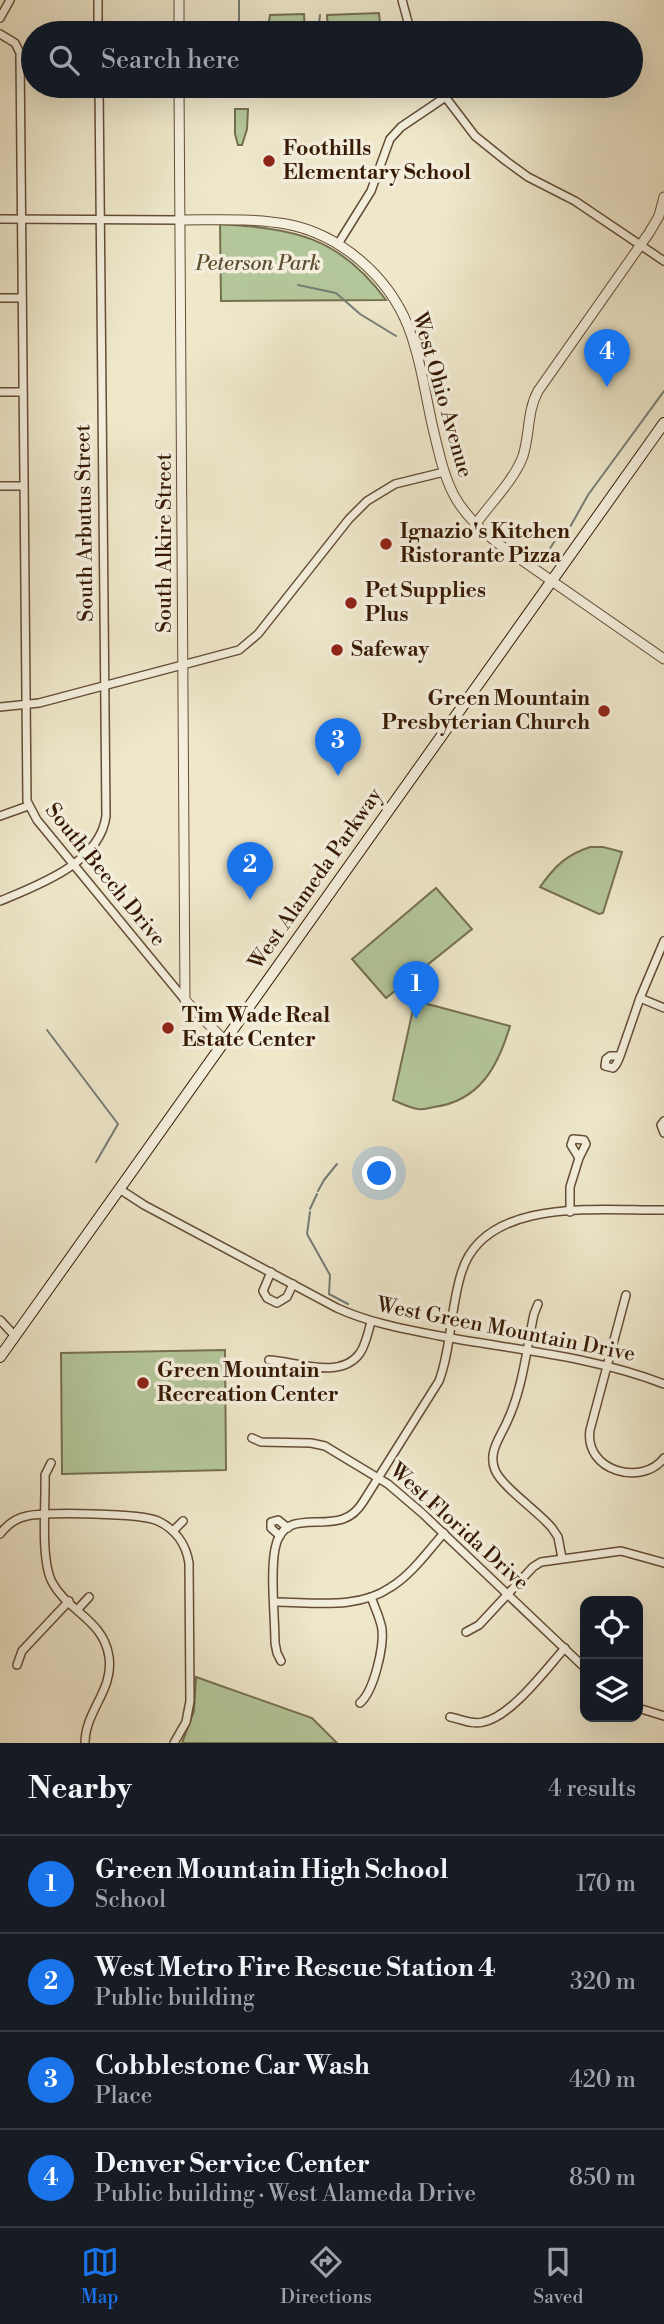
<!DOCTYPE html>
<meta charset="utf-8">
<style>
:root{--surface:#171b24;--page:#20242c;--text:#f1f3f6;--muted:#9ea1a6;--line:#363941;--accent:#1a73e8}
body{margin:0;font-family:"Libre Bodoni",serif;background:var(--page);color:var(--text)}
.controls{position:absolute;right:21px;bottom:21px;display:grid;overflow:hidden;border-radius:14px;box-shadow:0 7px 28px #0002}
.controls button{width:63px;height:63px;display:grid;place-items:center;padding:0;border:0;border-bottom:2px solid var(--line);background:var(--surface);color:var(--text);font:35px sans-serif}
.you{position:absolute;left:380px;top:1174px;width:24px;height:24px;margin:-18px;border:5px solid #fff;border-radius:50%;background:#1a73e8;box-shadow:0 0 0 10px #1a73e833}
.badge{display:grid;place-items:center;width:46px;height:46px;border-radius:50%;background:var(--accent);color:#fff;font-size:23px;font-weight:700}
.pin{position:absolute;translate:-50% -58px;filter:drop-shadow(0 2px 4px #0008)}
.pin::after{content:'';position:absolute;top:37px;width:24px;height:21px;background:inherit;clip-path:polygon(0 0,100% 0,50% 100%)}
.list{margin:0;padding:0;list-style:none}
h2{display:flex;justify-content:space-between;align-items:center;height:91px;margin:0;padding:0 28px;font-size:30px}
h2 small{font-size:23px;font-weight:400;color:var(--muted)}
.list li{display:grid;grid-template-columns:46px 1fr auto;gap:21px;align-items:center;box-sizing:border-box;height:98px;padding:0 28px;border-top:2px solid var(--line)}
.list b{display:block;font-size:26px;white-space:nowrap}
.list p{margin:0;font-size:23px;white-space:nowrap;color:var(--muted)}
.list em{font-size:23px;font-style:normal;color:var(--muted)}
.icon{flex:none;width:38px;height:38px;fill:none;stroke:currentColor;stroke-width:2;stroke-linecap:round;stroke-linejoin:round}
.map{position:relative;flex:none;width:664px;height:1743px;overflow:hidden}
.search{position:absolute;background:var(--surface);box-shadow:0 7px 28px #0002;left:21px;right:21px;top:21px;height:77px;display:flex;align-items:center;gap:18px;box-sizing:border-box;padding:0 24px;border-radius:38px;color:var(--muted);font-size:26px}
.sheet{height:483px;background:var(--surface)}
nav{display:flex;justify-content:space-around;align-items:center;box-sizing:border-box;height:98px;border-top:2px solid var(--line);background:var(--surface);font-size:19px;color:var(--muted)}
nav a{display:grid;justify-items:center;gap:4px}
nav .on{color:var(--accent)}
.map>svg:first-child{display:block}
.green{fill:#b4c79a;stroke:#76704f;stroke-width:2}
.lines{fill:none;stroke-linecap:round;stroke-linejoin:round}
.stream{stroke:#747c74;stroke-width:2}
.minor-casing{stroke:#654d36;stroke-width:10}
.tertiary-casing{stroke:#654d36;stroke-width:11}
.secondary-casing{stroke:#371a04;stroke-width:12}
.minor{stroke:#f4efdd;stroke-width:7}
.tertiary{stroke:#f4efdd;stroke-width:9}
.secondary{stroke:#f4efdd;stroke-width:10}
.poi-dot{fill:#8f2418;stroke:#f4efdd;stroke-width:2.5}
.labels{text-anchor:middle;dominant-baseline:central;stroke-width:7;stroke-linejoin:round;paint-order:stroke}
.poi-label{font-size:21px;font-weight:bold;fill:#371a04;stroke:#f4efdd;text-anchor:start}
.park-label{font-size:21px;font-style:italic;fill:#5c4e31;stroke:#f4efdd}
.street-label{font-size:21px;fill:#371a04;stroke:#f4efdd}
</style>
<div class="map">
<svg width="664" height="1743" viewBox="0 0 664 1743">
<rect width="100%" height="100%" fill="#eee7ca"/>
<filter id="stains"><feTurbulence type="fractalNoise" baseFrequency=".00286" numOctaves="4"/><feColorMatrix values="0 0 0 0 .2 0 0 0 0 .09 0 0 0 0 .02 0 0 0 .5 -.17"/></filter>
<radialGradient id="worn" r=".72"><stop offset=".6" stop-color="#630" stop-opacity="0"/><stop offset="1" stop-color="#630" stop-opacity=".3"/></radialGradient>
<g class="green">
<polygon points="379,13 381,33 328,33 327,15"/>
<polygon points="304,14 305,33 267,33 270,15"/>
<polygon points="327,86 387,86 388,97 331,95 327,92"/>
<polygon points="235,109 248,109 247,129 242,145 238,145 235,134"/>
<path d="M220,224C294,229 339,236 386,300L221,301Z"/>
<path d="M590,847H603L622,852L603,913L599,914L540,887C555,866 566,855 590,847Z"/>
<polygon points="436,888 472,929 386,998 352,959"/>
<path d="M420,1002L510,1026C498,1066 480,1101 434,1107C430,1108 423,1110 418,1109C410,1108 400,1103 393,1100L414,1005Z"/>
<polygon points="225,1350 226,1470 62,1474 61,1353"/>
<polygon points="196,1677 312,1718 337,1743 182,1743 194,1711"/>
</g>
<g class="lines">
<g class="stream">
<polyline points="239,33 239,0"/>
<polyline points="318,33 320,15"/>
<polyline points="310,97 314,95 317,86"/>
<polyline points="298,285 336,293 360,314 396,336"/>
<polyline points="544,558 556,539 570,527 588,495 664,391"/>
<polyline points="47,1030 118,1124 96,1162"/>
<polyline points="318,1191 324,1180 337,1164"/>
<polyline points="310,1209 317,1194"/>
<polyline points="310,1212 307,1234 330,1275 329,1294 348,1304"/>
</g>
<g class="minor-casing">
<g id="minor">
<polyline points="98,0 98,33"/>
<polyline points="402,0 411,33"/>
<polyline points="0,18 10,0"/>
<polyline points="0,34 15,43 20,53 27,801 37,820 185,1000"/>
<polyline points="437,86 475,136 506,161 528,177 575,201 664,261"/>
<polyline points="0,219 180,220"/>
<polyline points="338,244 371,191 390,139 401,127 444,98"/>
<polyline points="0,298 22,298"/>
<polyline points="0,392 22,392"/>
<polyline points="0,486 23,486"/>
<polyline points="0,707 39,703 239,650 258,634 349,519 367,501 395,484 444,472"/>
<polyline points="0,816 28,806"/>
<path d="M0,901C38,885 100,863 106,816L99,86"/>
<polyline points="640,998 664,1008"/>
<path d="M620,1056H610L606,1059L605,1066L613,1068C617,1065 618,1061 620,1056L640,998L664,941"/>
<polyline points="664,1121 661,1125 664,1133"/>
<path d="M121,1190L144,1205L337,1308C370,1323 404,1329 440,1336C515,1350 592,1356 664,1384"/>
<polyline points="570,1212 570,1187 579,1158 586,1144 584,1140 573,1139 571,1145 579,1158"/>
<polyline points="271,1272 263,1291 267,1298 277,1303 287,1297 293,1284"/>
<path d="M626,1295L590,1430C584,1471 642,1487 664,1458"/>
<path d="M538,1304L534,1314C526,1351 523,1389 506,1424C499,1439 488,1453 495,1470C502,1487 539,1512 552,1528L558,1537L562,1558"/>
<polyline points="0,1320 15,1336"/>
<path d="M269,1360C295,1361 340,1381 360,1353C366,1344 368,1332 371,1322"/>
<polyline points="252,1438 261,1442 311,1443 325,1446 388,1484 422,1513 585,1668"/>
<path d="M51,1463L45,1475C46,1501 40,1559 52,1582C67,1611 104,1620 109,1657C114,1690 85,1711 85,1743"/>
<polyline points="173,1531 183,1521"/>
<path d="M0,1534C7,1525 16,1518 27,1516C47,1512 141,1513 158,1521C175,1529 186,1544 189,1563L190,1701L186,1722L174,1743"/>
<polyline points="280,1536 271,1528 271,1522 278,1520 288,1528"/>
<path d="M275,1602C313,1602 358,1610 391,1587C412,1574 428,1551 444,1533"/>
<polyline points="78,1609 89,1597"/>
<polyline points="466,1632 479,1625 533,1567 541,1562 621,1551 664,1563"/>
<path d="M281,1661L277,1653L275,1643C275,1617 270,1574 275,1549C282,1510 317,1528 343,1519C352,1516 358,1510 363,1502L439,1381C452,1346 450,1307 462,1271C486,1196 602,1211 664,1210"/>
<polyline points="17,1665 22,1651 69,1601"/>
<path d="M360,1703C374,1691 384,1647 382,1629C380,1618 375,1608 371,1597"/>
<polyline points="638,1708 664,1716"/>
<path d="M450,1717C461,1719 472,1725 483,1722C511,1717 546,1669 565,1648"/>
</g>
</g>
<g class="tertiary-casing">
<g id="tertiary">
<polyline points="179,0 179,33"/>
<polyline points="179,86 185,1000 224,1040"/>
<path d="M180,220C215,220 252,218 286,224C340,234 388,276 408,326C420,357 425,392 432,424C446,483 450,507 500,545L664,659"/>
<path d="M475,525C489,505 515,479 523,456C530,434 527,411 538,391L649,233L659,216L664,197"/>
</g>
</g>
<g class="secondary-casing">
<polyline id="secondary" points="0,1357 664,423"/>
</g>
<use href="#minor" class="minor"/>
<use href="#tertiary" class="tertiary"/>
<use href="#secondary" class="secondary"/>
</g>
<g class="poi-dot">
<circle cx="269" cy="161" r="7"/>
<circle cx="386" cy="544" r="7"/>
<circle cx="351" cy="603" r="7"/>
<circle cx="337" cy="650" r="7"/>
<circle cx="604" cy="711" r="7"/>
<circle cx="168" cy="1028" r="7"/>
<circle cx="143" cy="1383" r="7"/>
</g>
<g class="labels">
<g class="poi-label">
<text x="283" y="149">Foothills<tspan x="283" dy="24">Elementary School</tspan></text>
<text x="400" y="532">Ignazio's Kitchen<tspan x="400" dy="24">Ristorante Pizza</tspan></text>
<text x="365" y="591">Pet Supplies<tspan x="365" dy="24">Plus</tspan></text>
<text x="351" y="650">Safeway</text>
<text x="590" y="699" text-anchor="end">Green Mountain<tspan x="590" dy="24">Presbyterian Church</tspan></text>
<text x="182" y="1016">Tim Wade Real<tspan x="182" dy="24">Estate Center</tspan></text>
<text x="157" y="1371">Green Mountain<tspan x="157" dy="24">Recreation Center</tspan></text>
</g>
<g class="park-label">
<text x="258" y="264">Peterson Park</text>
</g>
<g class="street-label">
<text transform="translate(442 395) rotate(74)">West Ohio Avenue</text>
<text transform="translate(85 523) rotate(-91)">South Arbutus Street</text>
<text transform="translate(165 543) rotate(-90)">South Alkire Street</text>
<text transform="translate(105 875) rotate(51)">South Beech Drive</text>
<text transform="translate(316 879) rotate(-55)">West Alameda Parkway</text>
<text transform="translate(506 1330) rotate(11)">West Green Mountain Drive</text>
<text transform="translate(459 1527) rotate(42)">West Florida Drive</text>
</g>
</g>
<rect width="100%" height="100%" filter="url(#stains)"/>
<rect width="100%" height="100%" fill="url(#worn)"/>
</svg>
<div class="controls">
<button><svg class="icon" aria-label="locate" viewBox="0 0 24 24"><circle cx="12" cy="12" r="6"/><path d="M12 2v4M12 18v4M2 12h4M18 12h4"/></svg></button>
<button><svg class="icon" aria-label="layers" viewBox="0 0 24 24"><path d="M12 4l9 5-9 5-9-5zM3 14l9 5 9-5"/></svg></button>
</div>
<div class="you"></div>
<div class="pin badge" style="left:416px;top:1019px">1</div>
<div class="pin badge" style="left:250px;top:900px">2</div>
<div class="pin badge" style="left:338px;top:776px">3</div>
<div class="pin badge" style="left:607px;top:387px">4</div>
<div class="search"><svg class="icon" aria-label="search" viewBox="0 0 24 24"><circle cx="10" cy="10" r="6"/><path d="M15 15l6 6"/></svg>Search here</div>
</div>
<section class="sheet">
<h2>Nearby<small>4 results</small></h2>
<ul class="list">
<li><span class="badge">1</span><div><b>Green Mountain High School</b><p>School</p></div><em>170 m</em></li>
<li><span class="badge">2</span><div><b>West Metro Fire Rescue Station 4</b><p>Public building</p></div><em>320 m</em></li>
<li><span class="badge">3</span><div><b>Cobblestone Car Wash</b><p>Place</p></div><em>420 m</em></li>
<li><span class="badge">4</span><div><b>Denver Service Center</b><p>Public building · West Alameda Drive</p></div><em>850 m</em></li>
</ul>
</section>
<nav>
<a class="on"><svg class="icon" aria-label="map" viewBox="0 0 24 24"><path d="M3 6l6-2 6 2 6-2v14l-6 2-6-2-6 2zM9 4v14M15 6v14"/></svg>Map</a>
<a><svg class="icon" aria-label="directions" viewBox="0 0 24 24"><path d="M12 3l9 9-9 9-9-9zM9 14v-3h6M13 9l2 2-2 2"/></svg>Directions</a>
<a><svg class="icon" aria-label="saved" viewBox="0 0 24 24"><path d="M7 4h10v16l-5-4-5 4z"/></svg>Saved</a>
</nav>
